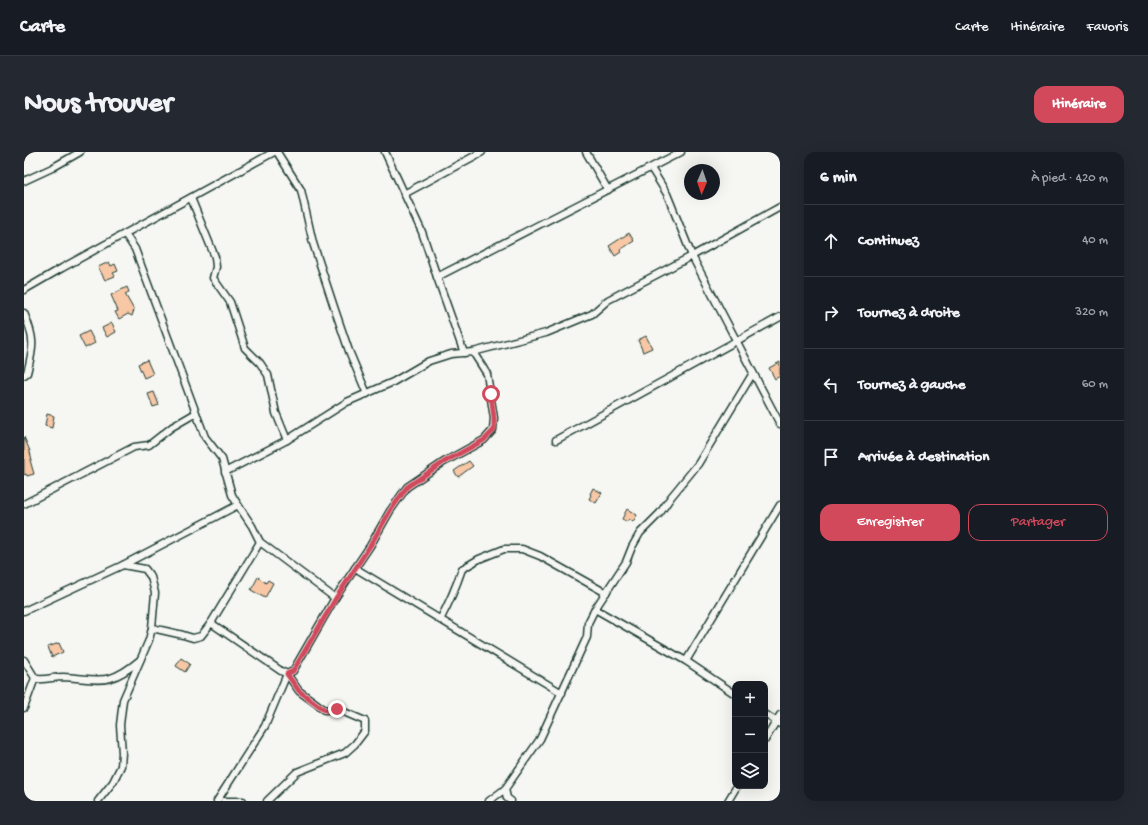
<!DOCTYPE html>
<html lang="fr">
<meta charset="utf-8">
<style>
:root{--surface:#171b24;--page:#242831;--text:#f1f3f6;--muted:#9ea1a6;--line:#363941;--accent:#d1495b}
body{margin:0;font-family:"Gochi Hand",sans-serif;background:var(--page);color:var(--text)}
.controls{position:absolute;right:12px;bottom:12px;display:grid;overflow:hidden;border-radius:8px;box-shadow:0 4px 16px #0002}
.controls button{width:36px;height:36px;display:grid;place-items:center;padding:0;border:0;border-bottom:1px solid var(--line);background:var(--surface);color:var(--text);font:20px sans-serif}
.compass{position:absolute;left:660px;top:12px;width:36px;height:36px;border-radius:50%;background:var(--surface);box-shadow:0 4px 16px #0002;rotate:182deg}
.stop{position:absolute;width:12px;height:12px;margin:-9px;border:3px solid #d1495b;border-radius:50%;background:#fff}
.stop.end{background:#d1495b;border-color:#fff;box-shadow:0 1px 4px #0008}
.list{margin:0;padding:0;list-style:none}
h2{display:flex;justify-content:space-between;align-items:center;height:52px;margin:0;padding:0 16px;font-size:17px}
h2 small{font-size:13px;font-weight:400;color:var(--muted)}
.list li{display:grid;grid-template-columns:26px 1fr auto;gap:12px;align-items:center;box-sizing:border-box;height:72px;padding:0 16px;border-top:1px solid var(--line)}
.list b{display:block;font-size:15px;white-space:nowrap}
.list em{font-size:13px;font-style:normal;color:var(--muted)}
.actions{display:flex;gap:8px;padding:12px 16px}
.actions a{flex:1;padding:9px 0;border:1px solid var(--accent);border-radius:12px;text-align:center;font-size:14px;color:var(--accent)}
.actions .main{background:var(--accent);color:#fff}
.icon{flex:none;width:22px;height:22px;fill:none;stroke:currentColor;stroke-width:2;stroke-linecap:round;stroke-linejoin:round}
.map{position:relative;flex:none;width:756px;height:649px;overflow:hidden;border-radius:12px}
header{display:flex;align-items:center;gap:24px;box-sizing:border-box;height:56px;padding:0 20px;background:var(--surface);border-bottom:1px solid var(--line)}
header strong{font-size:19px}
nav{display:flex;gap:22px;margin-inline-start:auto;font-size:14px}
.intro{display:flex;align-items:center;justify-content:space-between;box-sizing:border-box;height:96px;padding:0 24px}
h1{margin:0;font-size:28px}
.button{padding:10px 18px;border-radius:12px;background:var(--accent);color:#fff;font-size:14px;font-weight:700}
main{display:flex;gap:24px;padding:0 24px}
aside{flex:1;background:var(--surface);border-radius:12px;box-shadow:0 4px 16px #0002}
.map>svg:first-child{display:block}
.building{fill:#f7c7a6;stroke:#1f3d34}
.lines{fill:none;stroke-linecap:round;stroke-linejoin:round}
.minor-casing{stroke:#1f3d34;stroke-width:9}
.minor{stroke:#f6f6f2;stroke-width:6}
.route{stroke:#d1495b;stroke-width:5}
</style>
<header>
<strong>Carte</strong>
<nav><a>Carte</a><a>Itinéraire</a><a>Favoris</a></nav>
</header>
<div class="intro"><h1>Nous trouver</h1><a class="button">Itinéraire</a></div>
<main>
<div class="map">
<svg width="756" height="649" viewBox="0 0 756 649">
<rect width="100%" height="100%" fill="#f6f6f2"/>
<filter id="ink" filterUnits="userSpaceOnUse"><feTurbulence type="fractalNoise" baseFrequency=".025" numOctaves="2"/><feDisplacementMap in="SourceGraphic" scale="8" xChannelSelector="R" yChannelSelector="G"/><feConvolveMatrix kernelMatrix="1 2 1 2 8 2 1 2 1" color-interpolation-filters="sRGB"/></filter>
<g filter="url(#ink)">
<g class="building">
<polygon points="605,81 610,89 596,98 597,100 591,104 585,94"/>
<polygon points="85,110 87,114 91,112 94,119 89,121 91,124 81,128 74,115"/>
<polygon points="103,135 105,140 101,142 110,158 108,164 104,162 95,167 91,160 94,159 87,143"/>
<polygon points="88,171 92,180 83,185 78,176"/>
<polygon points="65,179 71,191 61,196 55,184"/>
<polygon points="622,184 628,196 619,200 614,188"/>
<polygon points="123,208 129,222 120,226 114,212"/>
<polygon points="756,210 756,224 751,227 745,216"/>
<polygon points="130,240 135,253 129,255 124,242"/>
<polygon points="23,262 30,264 28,276 21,274"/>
<polygon points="0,285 6,299 6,300 8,308 6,308 10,322 3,324 2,322 0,323"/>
<polygon points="445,309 449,314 434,325 430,319"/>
<polygon points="569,336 578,341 572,351 565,347 567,343 566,342"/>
<polygon points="603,357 613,363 609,370 605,367 603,370 598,367"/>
<polygon points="234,425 242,431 244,428 249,431 241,446 227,438"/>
<polygon points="35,491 39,500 28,505 24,495"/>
<polygon points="157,506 166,512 161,520 152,514"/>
</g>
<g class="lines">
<g class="minor-casing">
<g id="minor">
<polyline points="253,0 277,38 289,91 311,158 325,199 343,242"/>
<polyline points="361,0 398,80 413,125 440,201"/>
<polyline points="562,0 584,38"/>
<polyline points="627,16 643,42 668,104 756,272"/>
<polyline points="0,29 28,16 56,0"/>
<polyline points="380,42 458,0"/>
<polyline points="167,46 191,105 192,115 189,126 206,150 221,196 236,211 244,223 252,261 263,288"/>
<polyline points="101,82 111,97 181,285 198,307 208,343 214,353 228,374 236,390 311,446"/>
<polyline points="413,125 657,0"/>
<polyline points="0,138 38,116 250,0"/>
<path d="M0,161C11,187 10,194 3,221L0,223"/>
<polyline points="532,288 756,165"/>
<polyline points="201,320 263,288 323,250 369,230 405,209 427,202 449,200 522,181 568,162 584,148 668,104 756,55"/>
<polyline points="0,352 110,295 125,293 148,275 172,261"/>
<polyline points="331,416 538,541"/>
<polyline points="571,457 662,509 711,542"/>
<polyline points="0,459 99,413 214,353"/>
<path d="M416,468C425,451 432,435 438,417L455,407L480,397H498L516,404L582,441"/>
<polyline points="187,471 257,519 263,522 269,519 311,446 346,394 366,359 383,335 420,310 460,288 469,278 470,266 463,222 449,200"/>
<polyline points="128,476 159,483 169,486 177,484 187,471 236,390"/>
<path d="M0,508L11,526L14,527C22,528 30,525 39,525C76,527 84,535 116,508"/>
<polyline points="662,509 756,353"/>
<polyline points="0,556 11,526"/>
<polyline points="741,562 756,572"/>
<polyline points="741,588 756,563"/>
<polyline points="74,649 89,630 97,614 98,601 96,573 99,548 125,488 128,476 131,441 127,425 121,417 99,413"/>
<polyline points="193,649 241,574 263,522 275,539 301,558 313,557 341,569 341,579 331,592 321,601 273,620 243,649"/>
<polyline points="200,649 219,649"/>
<polyline points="465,649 481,637"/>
<polyline points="487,649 483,646 481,637 516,587 563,485 564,471 571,457 602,410 608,395 616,381 636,361 647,345 674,312 729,221"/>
<polyline points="704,649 713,634"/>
</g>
</g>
<use href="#minor" class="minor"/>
</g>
</g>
<g class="lines" filter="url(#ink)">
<polyline class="route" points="313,557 301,558 275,539 263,522 269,519 312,446 346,394 366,359 383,335 420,310 460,288 470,278 470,266 467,242"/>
</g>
</svg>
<div class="controls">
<button>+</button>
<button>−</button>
<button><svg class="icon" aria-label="layers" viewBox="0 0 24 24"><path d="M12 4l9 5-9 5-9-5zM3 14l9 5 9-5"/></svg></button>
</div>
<svg class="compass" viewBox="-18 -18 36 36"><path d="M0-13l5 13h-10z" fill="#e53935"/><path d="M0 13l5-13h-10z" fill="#9ea1a6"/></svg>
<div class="stop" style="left:467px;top:242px"></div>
<div class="stop end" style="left:313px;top:557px"></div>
</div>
<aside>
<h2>6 min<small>À pied · 420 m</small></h2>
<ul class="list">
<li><svg class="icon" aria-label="ahead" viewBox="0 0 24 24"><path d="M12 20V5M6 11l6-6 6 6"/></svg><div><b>Continuez</b></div><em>40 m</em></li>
<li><svg class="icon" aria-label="right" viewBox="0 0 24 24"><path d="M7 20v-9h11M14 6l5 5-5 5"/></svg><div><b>Tournez à droite</b></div><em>320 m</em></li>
<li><svg class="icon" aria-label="left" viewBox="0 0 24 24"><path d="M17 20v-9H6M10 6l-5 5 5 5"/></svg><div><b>Tournez à gauche</b></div><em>60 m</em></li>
<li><svg class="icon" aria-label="arrive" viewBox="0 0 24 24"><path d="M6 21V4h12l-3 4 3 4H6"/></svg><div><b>Arrivée à destination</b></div></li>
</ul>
<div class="actions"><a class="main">Enregistrer</a><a>Partager</a></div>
</aside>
</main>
